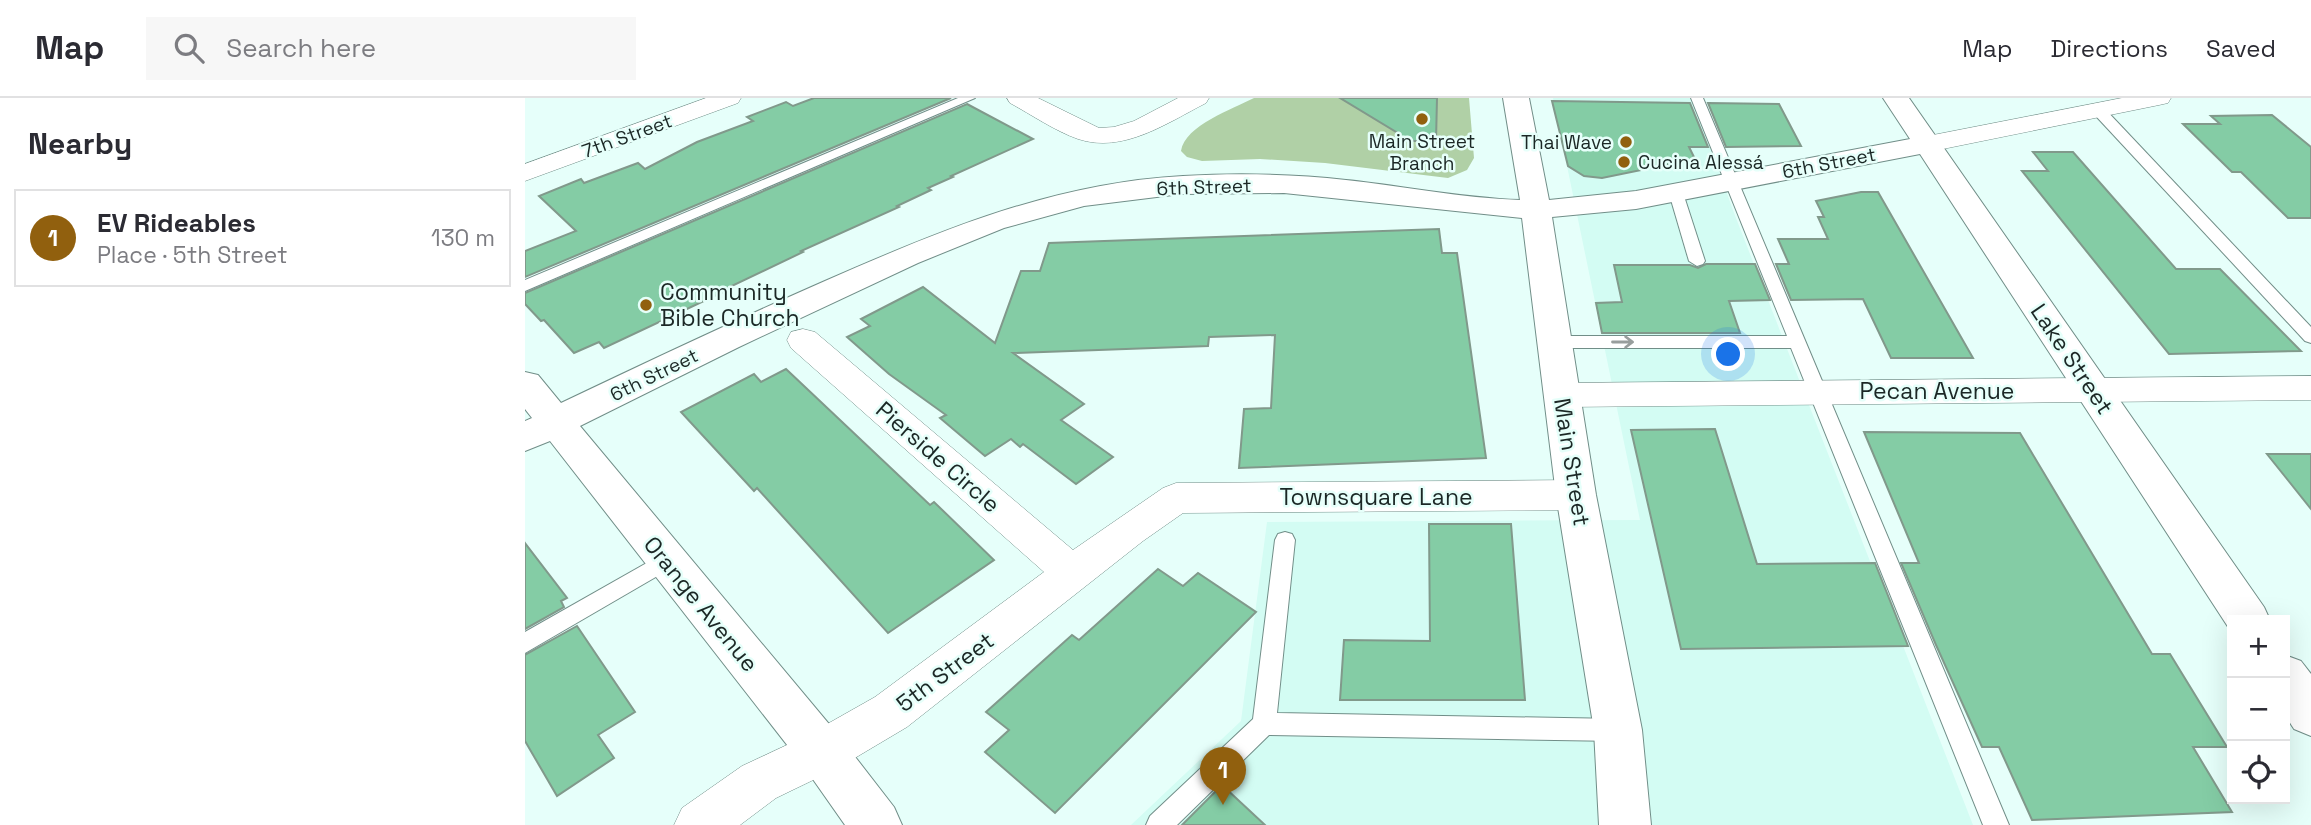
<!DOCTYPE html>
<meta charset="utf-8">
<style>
:root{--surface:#fff;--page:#f7f7f7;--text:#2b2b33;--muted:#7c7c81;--line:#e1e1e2;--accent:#91600e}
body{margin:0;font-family:"Space Grotesk",sans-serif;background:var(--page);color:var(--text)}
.controls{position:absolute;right:21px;bottom:21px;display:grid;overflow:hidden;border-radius:0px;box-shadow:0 7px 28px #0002}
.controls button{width:63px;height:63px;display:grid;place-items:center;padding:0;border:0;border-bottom:2px solid var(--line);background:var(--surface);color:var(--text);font:35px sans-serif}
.you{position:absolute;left:1204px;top:257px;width:24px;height:24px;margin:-18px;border:5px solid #fff;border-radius:50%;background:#1a73e8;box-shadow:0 0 0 10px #1a73e833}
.badge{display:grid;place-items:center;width:46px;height:46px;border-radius:50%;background:var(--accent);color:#fff;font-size:23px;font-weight:700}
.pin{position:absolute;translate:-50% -58px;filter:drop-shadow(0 2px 4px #0008)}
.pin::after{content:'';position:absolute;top:37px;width:24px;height:21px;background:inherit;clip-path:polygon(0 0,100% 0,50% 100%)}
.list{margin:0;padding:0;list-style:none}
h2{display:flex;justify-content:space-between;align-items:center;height:91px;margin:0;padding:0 28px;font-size:30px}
h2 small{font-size:23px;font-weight:400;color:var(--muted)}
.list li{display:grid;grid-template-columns:46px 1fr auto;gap:21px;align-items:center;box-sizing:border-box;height:98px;margin:0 14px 14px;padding:0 14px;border:2px solid var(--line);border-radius:0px}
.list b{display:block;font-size:26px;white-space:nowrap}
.list p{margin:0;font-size:23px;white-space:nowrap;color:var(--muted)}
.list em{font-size:23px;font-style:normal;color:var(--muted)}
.icon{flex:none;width:38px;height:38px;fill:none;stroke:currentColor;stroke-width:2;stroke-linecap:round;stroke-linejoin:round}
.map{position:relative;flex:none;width:1786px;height:727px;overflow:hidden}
header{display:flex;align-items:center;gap:42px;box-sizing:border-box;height:98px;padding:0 35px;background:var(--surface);border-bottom:2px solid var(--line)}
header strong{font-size:33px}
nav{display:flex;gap:38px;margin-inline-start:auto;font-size:24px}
.search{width:490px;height:63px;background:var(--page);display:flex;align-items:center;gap:18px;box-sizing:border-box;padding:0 24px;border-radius:0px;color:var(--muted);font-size:26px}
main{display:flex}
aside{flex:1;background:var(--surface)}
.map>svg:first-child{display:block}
.built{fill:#d3fcf3}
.green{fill:#b0d0a6}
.building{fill:#84cca5;stroke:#81998b;stroke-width:2}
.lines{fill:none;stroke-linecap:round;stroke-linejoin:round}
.lane-casing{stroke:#718e88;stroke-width:2}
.street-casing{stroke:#718e88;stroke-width:1}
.secondary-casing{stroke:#718e88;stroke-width:2}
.lane{fill:#fff;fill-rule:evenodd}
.street{fill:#fff;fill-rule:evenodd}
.secondary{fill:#fff;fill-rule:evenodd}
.oneway{stroke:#989e9d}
.poi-dot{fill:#91600e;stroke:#e6fffa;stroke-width:2.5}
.labels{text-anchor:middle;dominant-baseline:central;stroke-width:5;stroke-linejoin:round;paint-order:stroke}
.far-street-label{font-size:19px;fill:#1b2725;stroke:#e6fffa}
.far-poi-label{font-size:19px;fill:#1b2725;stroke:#e6fffa}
.poi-label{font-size:23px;fill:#1b2725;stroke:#e6fffa;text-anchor:start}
.street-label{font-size:23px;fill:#1b2725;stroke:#e6fffa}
</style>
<header>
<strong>Map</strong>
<div class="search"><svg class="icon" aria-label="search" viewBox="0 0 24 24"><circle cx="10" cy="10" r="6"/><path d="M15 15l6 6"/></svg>Search here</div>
<nav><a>Map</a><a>Directions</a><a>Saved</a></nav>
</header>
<main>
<aside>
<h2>Nearby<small></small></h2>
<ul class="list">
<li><span class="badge">1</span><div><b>EV Rideables</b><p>Place · 5th Street</p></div><em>130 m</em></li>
</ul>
</aside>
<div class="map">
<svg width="1786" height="727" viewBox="0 0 1786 727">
<rect width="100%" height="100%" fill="#e6fffa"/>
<polygon class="built" points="1028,0 1168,0 1209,115 1448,727 606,727 716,623 742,424 1115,422"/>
<path class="green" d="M729,0H944L949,60L942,72L923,80L800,65L735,61L677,63L662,59L656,53C660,27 708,11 729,0Z"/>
<g class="building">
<polygon points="289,0 426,0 0,179 0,153 51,133 14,98 56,81 59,85 113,65 120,71 172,44 228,23 222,19 261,4 268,8"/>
<polygon points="815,0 912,0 911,43 875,43 876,37"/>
<polygon points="1027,3 1165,5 1183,49 1164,49 1170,61 1077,80 1059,78 1043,68"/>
<polygon points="1183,5 1254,6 1276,48 1201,49"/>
<polygon points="442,6 508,41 426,78 428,79 403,90 406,92 372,108 374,109 276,153 278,154 194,194 196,195 79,250 74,244 49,255 19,222 16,223 0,206 0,195"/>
<polygon points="1747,17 1786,49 1786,120 1763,120 1716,74 1707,74 1658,26 1695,26 1686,18"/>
<polygon points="1508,54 1548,54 1651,171 1695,171 1776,253 1644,256 1497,73 1523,73"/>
<polygon points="1336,94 1353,94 1448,260 1366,260 1338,201 1266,202 1251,166 1264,166 1253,141 1303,141 1293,119 1299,119 1291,103"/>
<polygon points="914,131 917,155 932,155 961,360 714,370 719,311 746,310 750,237 684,239 683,248 488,255 559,306 536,322 588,359 551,386 498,346 495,349 486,341 460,358 415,320 421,317 364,276 322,239 345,228 336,221 398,189 470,245 496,173 515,173 524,145"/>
<polygon points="1181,166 1230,166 1245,202 1204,203 1215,235 1077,235 1071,205 1097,204 1089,167 1165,167 1173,170"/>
<polygon points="261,271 405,407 409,404 469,462 363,535 232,390 229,393 156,314 229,276 236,284"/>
<polygon points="1190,331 1232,466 1350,465 1383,548 1156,551 1106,332"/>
<polygon points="1339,334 1495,335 1627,556 1645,556 1702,649 1668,649 1707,714 1507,722 1474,649 1457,649 1411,547 1376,465 1394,465"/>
<polygon points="1742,356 1786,356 1786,411"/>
<polygon points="904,426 986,426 1000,602 815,602 819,542 905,543"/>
<polygon points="0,445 42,500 36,503 39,509 0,531"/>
<polygon points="633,471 658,488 673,475 731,514 530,715 460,654 484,632 461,614 547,537 554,542"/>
<polygon points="52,528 110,614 73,637 89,660 32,698 0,643 0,557"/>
<polygon points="697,687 740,727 657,727"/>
</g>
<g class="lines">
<g class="lane-casing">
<g id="lane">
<polygon points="433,0 450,0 0,193 0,182"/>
<polygon points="1166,0 1178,0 1484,727 1458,727 1266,250 1030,250 1021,244 1030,238 1262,238"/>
<polygon points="1574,9 1579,10 1786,229 1786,245 1780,243 1569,16 1569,10"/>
<polygon points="1151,91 1158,95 1180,163 1178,166 1172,168 1164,163 1144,95"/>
<polygon points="760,434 767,436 770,442 752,615 1093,621 1101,624 1105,632 1101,640 1093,643 744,637 652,727 621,727 625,718 728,621 750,442 753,436"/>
<polygon points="141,454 148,457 152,463 148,469 0,555 0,534"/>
</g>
</g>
<g class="street-casing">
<g id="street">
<polygon points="181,0 216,0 213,5 0,83 0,66"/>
<path d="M482,0H513L574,30L589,29L609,23L653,0H684L681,5C642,25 598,56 553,41C530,33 507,17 485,5Z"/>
<polygon points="1597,0 1646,0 1643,5 1634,7 1403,54 1394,52 1390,46 1394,40 1403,38"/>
<polygon points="278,231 290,234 548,452 638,390 651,385 1051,382 1064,387 1070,397 1064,407 1051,412 658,415 618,443 382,629 313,670 251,700 215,727 149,727 157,710 217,668 281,638 350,599 519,474 266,250 262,242 266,234"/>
<polygon points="1786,278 1786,302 1037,309 1025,306 1020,297 1025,288 1037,285"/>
</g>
</g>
<g class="secondary-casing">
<g id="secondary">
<path d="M978,0H1004L1024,102L1111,93L1385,41L1358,0H1384L1739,509L1745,522H1707V535L1395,56L1111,111L1027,119L1071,397L1117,632L1126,727H1074L1069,632L1031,397L997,120L759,95L656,96L559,108L479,130L393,165L214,249L55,328L314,638L369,709L377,727H320L280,670L25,343L0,353V323L7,320L0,311V274L13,277L36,305C124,263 211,222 300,183C416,132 529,85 658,78C712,75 767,76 821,82C879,88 936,100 995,102Z"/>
<polygon points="1760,557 1776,563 1786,576 1786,638 1769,631 1760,617"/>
</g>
</g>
<use href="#lane" class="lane"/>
<use href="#street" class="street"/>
<use href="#secondary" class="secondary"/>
</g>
<defs><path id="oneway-shaft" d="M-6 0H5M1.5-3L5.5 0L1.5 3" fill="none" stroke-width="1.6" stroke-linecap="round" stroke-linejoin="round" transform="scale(1.75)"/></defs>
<use class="oneway" href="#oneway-shaft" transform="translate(1098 244)"/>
<g class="poi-dot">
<circle cx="897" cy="21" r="7"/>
<circle cx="1101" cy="44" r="7"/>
<circle cx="1099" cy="64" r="7"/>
<circle cx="121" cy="207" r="7"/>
</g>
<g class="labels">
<g class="far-street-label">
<text transform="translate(102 38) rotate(-20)">7th Street</text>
<text transform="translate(1304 65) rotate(-11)">6th Street</text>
<text transform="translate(679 89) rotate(-2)">6th Street</text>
<text transform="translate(129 277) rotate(-26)">6th Street</text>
</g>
<g class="far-poi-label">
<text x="897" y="43">Main Street<tspan x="897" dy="22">Branch</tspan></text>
<text x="1087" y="44" text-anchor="end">Thai Wave</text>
<text x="1113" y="64" text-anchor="start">Cucina Alessá</text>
</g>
<g class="poi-label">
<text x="135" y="194">Community<tspan x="135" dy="26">Bible Church</tspan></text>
</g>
<g class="street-label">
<text transform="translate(1547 261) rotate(56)">Lake Street</text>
<text x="1412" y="293">Pecan Avenue</text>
<text transform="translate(413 359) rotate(41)">Pierside Circle</text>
<text transform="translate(1047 364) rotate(81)">Main Street</text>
<text x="851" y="399">Townsquare Lane</text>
<text transform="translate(176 506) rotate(51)">Orange Avenue</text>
<text transform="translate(420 574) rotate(-37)">5th Street</text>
</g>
</g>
</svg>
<div class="controls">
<button>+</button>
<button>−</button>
<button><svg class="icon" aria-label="locate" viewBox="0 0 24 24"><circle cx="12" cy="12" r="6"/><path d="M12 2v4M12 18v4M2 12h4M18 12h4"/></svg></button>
</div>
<div class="you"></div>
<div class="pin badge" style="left:698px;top:707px">1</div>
</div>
</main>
